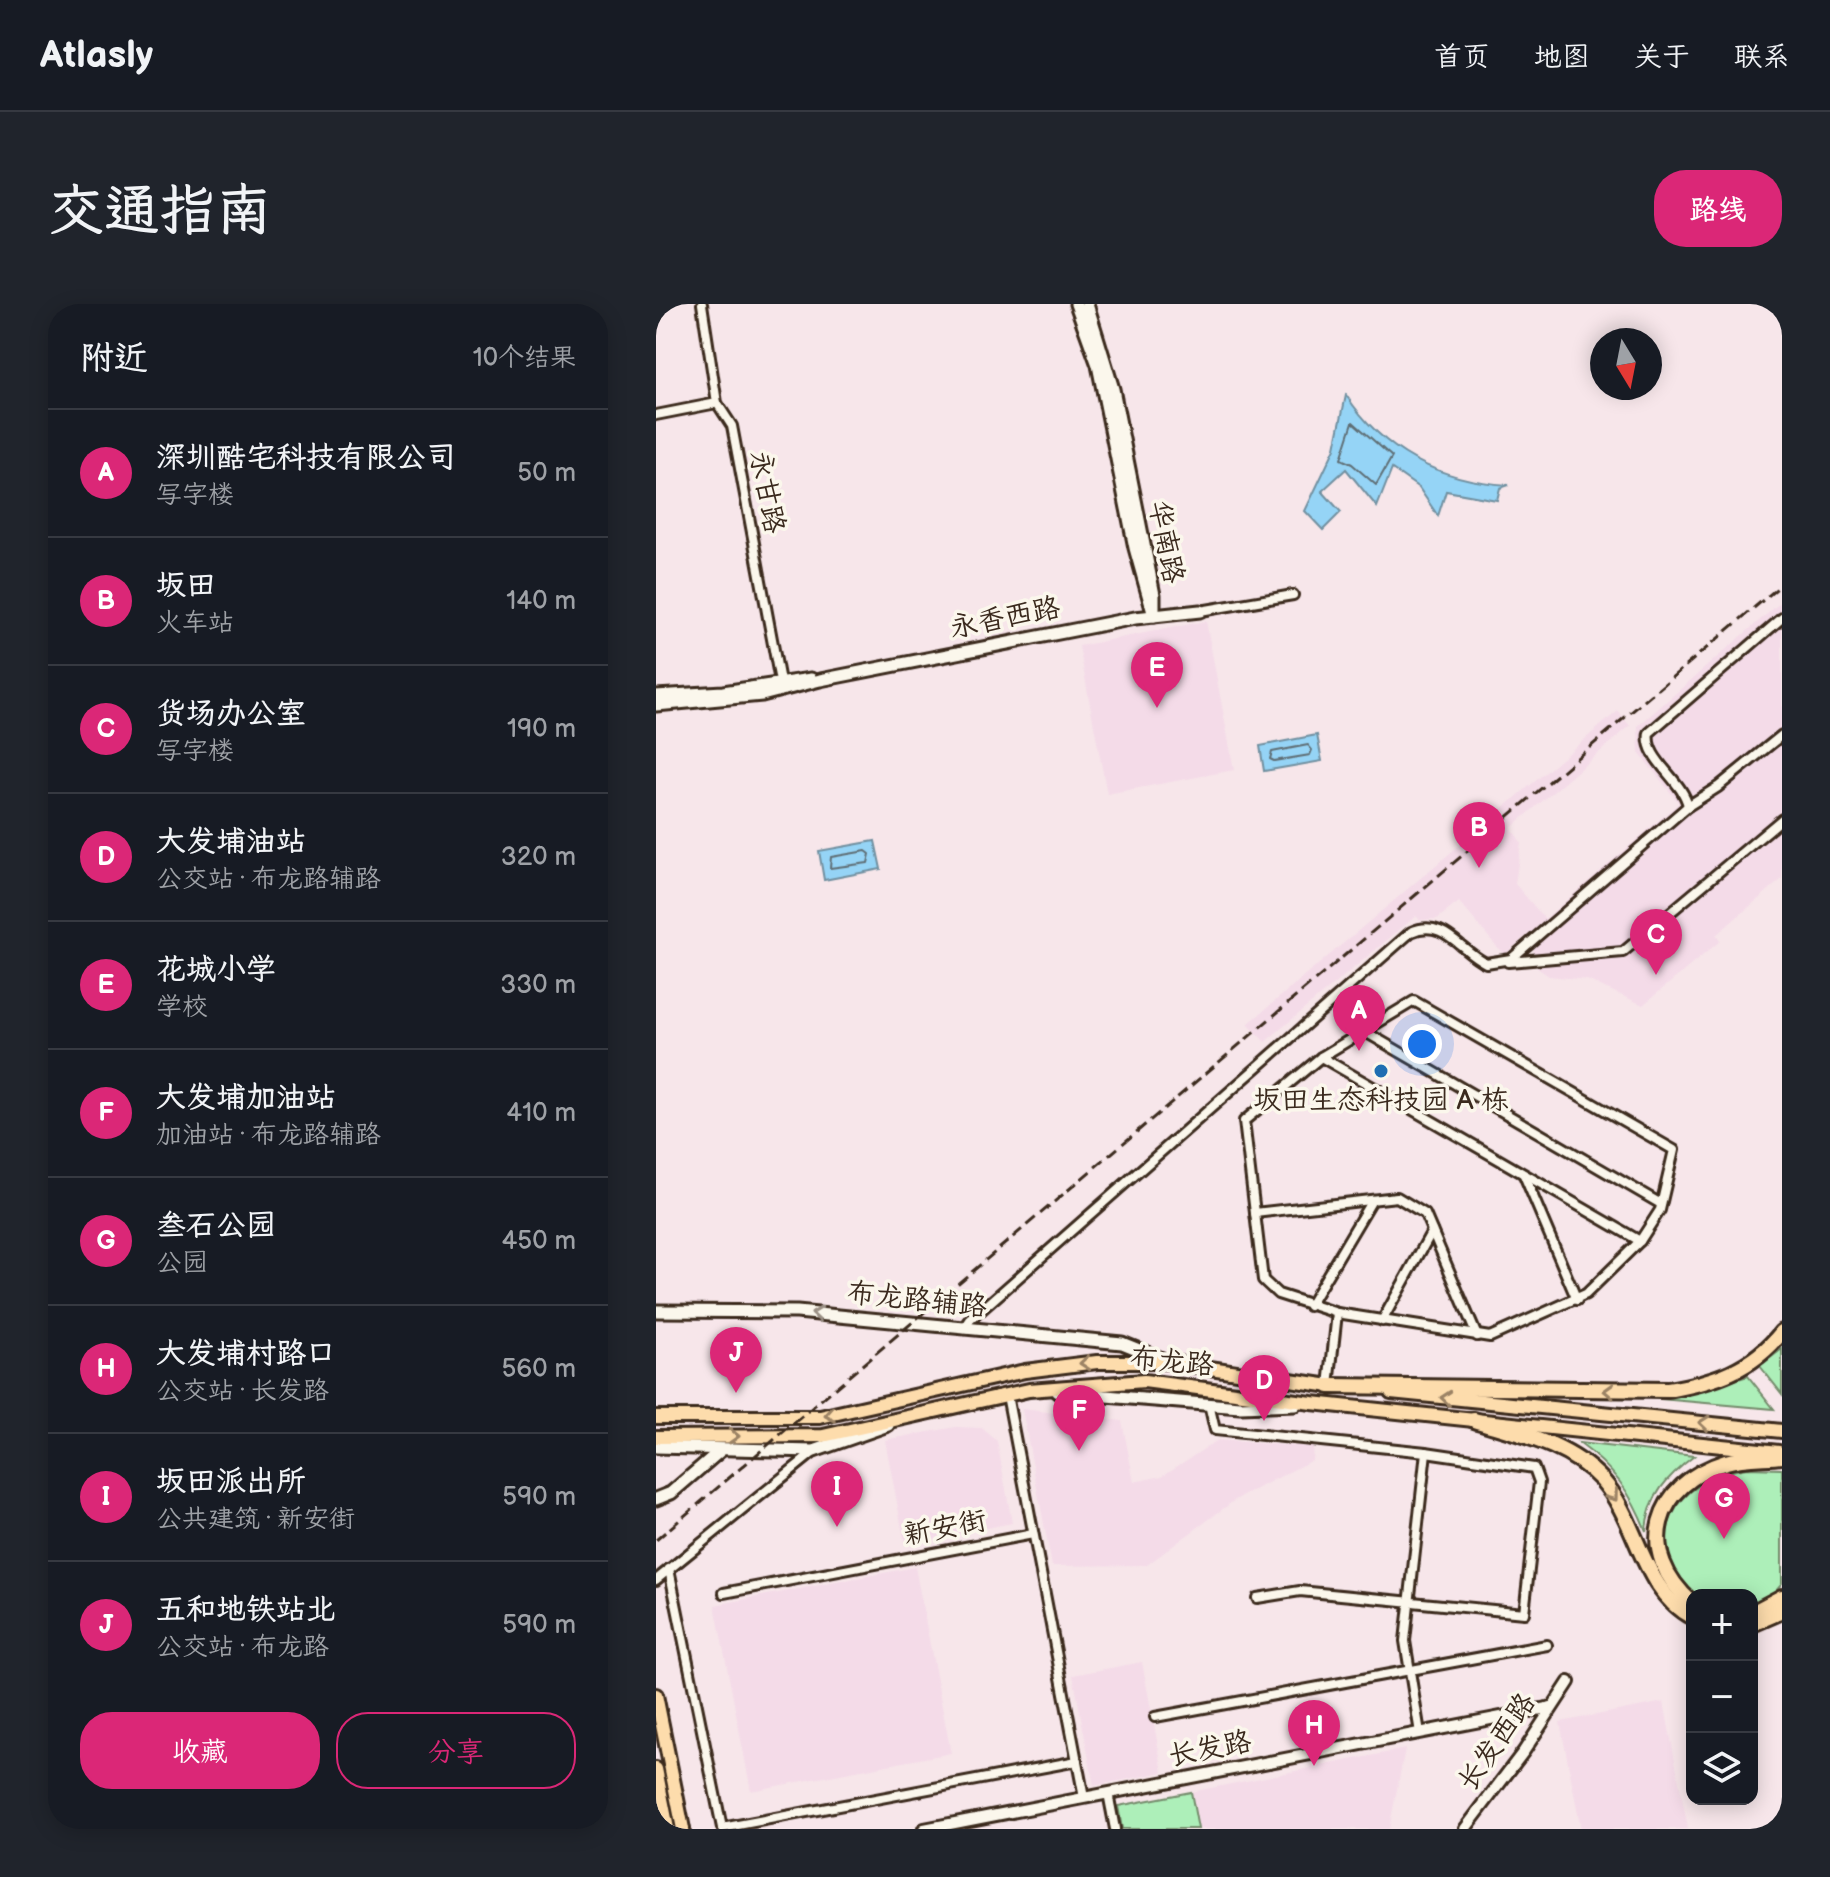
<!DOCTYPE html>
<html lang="zh">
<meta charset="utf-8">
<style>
:root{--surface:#171b24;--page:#20242c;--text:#f1f3f6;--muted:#9ea1a6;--line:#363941;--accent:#db2777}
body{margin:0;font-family:"Balsamiq Sans","LXGW WenKai TC",sans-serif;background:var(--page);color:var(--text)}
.controls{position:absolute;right:24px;bottom:24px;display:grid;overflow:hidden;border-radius:16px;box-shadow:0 4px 20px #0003}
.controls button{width:72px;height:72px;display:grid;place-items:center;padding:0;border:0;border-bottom:2px solid var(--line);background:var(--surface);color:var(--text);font:40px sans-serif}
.compass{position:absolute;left:934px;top:24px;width:72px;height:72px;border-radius:50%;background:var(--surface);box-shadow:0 4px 20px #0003;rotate:170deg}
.you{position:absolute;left:766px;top:740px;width:28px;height:28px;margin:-20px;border:6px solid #fff;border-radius:50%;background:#1a73e8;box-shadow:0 0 0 12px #1a73e833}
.badge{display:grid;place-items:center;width:52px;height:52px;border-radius:50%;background:var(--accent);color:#fff;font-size:26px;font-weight:700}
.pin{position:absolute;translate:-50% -66px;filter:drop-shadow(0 2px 4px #0008)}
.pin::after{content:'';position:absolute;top:42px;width:28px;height:24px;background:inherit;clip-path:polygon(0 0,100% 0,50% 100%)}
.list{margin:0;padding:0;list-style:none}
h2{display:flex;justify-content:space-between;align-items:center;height:104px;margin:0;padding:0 32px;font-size:34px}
h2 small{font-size:26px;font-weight:400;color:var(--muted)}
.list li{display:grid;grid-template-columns:52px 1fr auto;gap:24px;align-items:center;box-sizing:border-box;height:128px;padding:0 32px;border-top:2px solid var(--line)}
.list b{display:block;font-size:30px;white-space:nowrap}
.list p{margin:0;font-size:26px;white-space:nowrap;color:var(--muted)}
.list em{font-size:26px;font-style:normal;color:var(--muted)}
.actions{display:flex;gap:16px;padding:24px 32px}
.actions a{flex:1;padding:18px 0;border:2px solid var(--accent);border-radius:32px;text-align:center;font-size:28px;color:var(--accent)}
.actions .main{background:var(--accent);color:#fff}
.icon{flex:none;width:44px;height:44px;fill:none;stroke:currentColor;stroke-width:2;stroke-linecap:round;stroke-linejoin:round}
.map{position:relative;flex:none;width:1126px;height:1525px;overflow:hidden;border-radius:32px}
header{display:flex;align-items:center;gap:48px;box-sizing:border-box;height:112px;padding:0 40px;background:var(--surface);border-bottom:2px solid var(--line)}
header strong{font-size:38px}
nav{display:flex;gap:44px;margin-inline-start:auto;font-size:28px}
.intro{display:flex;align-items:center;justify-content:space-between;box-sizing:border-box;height:192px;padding:0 48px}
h1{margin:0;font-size:56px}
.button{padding:20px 36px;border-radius:32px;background:var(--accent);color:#fff;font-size:28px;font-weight:700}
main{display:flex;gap:48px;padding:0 48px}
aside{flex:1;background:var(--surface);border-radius:32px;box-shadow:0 4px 20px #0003}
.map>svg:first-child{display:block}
.built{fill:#f4dbe8}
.green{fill:#adefb9;stroke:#748c6c;stroke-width:2}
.water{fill:#95d4f6;stroke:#7190a0;stroke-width:2}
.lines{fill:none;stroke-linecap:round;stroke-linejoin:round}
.shore{stroke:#5f6e74;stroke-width:2}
.minor-casing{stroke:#3b2a1e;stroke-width:14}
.tertiary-casing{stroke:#3b2a1e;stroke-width:16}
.secondary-casing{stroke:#3b2a1e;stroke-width:17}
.primary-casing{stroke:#3b2a1e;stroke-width:18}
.motorway-casing{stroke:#3b2a1e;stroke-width:20}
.minor{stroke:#fbf7ec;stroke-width:8}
.tertiary{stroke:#fbf7ec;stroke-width:10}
.secondary{stroke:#fbf7ec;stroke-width:11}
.primary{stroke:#fddcac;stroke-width:12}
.motorway{stroke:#fddcac;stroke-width:14}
.rail{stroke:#3b2a1e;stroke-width:3;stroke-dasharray:12 6;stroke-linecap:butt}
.oneway{stroke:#9b9085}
.oneway2{stroke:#9c8365}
.poi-dot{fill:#1f6fb2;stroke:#fbf7ec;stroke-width:3}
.labels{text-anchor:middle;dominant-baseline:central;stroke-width:7;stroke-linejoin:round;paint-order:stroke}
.street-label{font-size:28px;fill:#3b2a1e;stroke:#fbf7ec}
.poi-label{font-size:28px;fill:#3b2a1e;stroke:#fbf7ec}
</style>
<header>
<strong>Atlasly</strong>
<nav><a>首页</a><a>地图</a><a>关于</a><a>联系</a></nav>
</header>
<div class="intro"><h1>交通指南</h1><a class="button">路线</a></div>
<main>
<aside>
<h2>附近<small>10个结果</small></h2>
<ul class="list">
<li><span class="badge">A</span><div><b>深圳酷宅科技有限公司</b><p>写字楼</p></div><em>50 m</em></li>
<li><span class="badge">B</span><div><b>坂田</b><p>火车站</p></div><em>140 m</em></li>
<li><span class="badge">C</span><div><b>货场办公室</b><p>写字楼</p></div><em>190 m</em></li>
<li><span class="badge">D</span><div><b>大发埔油站</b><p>公交站 · 布龙路辅路</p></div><em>320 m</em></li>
<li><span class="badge">E</span><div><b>花城小学</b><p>学校</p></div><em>330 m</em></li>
<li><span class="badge">F</span><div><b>大发埔加油站</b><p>加油站 · 布龙路辅路</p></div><em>410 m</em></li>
<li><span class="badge">G</span><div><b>叁石公园</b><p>公园</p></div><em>450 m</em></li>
<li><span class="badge">H</span><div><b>大发埔村路口</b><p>公交站 · 长发路</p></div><em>560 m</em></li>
<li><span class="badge">I</span><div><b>坂田派出所</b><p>公共建筑 · 新安街</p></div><em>590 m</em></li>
<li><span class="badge">J</span><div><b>五和地铁站北</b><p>公交站 · 布龙路</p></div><em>590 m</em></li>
</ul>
<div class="actions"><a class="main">收藏</a><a>分享</a></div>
</aside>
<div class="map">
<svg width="1126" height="1525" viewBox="0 0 1126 1525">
<rect width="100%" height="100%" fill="#f7e6ea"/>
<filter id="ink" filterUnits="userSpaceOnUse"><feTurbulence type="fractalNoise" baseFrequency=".0125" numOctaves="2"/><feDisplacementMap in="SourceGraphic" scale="16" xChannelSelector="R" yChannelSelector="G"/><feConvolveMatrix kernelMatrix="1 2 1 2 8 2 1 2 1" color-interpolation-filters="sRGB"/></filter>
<g filter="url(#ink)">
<g class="built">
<polygon points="1126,297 1126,575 1060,631 1064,637 987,701 931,676 893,672 881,664 874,629 848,651 803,598 781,615 764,616 760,612 609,738 592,720 962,407 974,422 855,524 865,538 859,580 889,615 1023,499 983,449 982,422"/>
<polygon points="550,317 578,466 451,490 423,342"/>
<polygon points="366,1105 466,1117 478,1178 506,1172 562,1136 657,1143 656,1156 579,1196 491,1261 396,1262"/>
<polygon points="300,1123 326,1124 341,1137 356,1219 249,1240 229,1136"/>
<polygon points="259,1263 295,1449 95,1487 59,1301"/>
<polygon points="486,1358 507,1468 438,1482 417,1371"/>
<polygon points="1008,1398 1032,1525 925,1525 904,1418"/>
<polygon points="749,1445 733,1525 542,1525 535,1488"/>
</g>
<g class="green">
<polygon points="1126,1045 1126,1090 1104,1062"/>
<polygon points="1092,1072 1118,1105 993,1094 1036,1089"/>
<path d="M923,1139L1038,1152C1012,1172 992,1192 990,1227C975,1188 957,1164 923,1139Z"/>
<path d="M1091,1164L1126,1165V1279L1118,1288L1096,1300V1291H1040C980,1238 1020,1173 1091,1164Z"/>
<polygon points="535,1488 542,1525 466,1525 462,1502"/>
</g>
<g class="water">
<path d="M690,91C729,150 784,177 853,181L844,184L841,196L790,187L782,212L763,184L736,165L721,203L690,165L666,187L685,208L667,226L649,207L679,144Z"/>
<polygon points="661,431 666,457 608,467 604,442"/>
<polygon points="219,537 225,565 168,576 163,547"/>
</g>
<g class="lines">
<g class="shore">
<polygon points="697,118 736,153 720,181 696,160 685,155"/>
<polygon points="652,441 656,446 654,451 618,457 614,455 616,448"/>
<polygon points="210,547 214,550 212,559 174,564 175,553"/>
</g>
<g class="minor-casing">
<g id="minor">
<polyline points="46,0 61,99 76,122 125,383"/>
<polyline points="0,111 61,99"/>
<polyline points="544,307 637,291"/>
<path d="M1032,502C1027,476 988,455 993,429L1126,314"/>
<polyline points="852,658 967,648 1126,515"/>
<polygon points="758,697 1018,846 1004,906 984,937 930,990 834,1033 681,1009 622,990 607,976 588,817 665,753"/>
<polyline points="706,726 1005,900"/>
<polyline points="665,753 984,937"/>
<polyline points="868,871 921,996"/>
<polyline points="599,909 741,893 769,910 821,1032"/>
<polyline points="653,1002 716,896"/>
<polyline points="726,1017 776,927"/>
<path d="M308,1025L314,1016L755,628C788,613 804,647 830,659L855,655L1032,502L1062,483L1126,431"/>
<polyline points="673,1082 681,1009"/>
<polyline points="351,1091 428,1494"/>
<polyline points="553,1100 559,1126 770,1148 878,1164 883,1178 868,1309 644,1287 601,1294"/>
<polyline points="13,1265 66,1524 421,1457"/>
<polyline points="0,1276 158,1148"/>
<polyline points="68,1289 377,1230"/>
<polyline points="499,1413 891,1341"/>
<polyline points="764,1429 749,1337 770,1148"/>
<polyline points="452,1489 459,1525"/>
</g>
</g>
<g class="tertiary-casing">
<g id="tertiary">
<polyline points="268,1525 896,1403"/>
<polyline points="809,1525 868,1447 913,1378"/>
</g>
</g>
<g class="secondary-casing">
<g id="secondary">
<polyline points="420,0 442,61 479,244 498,312"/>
<polyline points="431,0 457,85 498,291 498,307"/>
<polyline points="0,392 67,388 155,375"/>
<polyline points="0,401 106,391 164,376 479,314 544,307"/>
<polyline points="0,1007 141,1008 466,1039 513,1058"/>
<polyline points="401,1088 584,1103 639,1101"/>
<polyline points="0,1143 158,1147 232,1121"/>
<polyline points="0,1195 15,1189 65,1146"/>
</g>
</g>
<g class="primary-casing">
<g id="primary">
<polyline points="735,1088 1126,1127"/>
<polyline points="0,1113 164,1113 369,1067 441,1058 514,1058 681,1083"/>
<polyline points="0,1133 167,1132 373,1086 488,1077 656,1099 1123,1148"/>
<polyline points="0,1391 27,1525"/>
<polyline points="0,1465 12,1525"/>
</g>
</g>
<g class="motorway-casing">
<g id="motorway">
<path d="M673,1082L1012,1086C1058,1078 1096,1066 1126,1028"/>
<path d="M818,1116C863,1130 913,1140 946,1176C983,1218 985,1286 1036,1313"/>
<path d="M1036,1299C978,1248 998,1180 1070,1158C1087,1153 1108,1154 1126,1152"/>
<polyline points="1096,1309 1126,1293"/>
<polyline points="1096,1320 1126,1307"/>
</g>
</g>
<use href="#minor" class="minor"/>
<use href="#tertiary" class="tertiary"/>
<use href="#secondary" class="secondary"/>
<use href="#primary" class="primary"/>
<use href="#motorway" class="motorway"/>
<polyline class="rail" points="0,1236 1126,280"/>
</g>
<defs><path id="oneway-chevron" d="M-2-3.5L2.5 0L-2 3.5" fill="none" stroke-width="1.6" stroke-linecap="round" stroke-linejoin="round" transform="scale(2)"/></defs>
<use class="oneway" href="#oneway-chevron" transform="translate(161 1010) rotate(-174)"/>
<g class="oneway2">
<use href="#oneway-chevron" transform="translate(429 1059) rotate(175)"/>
<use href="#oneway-chevron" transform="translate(953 1087) rotate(-178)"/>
<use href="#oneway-chevron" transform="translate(790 1094) rotate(-175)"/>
<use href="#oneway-chevron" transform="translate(174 1111) rotate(170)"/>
<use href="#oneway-chevron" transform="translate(1048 1119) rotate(-174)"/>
<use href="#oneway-chevron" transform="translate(78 1132) rotate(2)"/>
<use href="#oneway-chevron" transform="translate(957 1192) rotate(54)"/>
</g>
</g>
<circle class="poi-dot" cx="725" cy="767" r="8"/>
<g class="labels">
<g class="street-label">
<text transform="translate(111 188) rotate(79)">永甘路</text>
<text transform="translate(510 238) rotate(79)">华南路</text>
<text transform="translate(349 314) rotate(-11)">永香西路</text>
<text transform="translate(261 996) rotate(6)">布龙路辅路</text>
<text transform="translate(516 1058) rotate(5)">布龙路</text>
<text transform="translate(289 1224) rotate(-11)">新安街</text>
<text transform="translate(841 1438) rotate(-55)">长发西路</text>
<text transform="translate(554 1445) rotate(-11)">长发路</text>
</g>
<g class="poi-label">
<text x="725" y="796">坂田生态科技园 A 栋</text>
</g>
</g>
</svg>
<div class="controls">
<button>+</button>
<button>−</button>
<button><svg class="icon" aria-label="layers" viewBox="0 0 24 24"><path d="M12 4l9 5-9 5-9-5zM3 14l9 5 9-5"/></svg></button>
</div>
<svg class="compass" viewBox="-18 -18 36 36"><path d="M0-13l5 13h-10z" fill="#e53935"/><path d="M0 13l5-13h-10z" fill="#9ea1a6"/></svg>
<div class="you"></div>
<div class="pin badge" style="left:703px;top:747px">A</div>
<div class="pin badge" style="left:823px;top:564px">B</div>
<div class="pin badge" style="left:1000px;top:671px">C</div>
<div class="pin badge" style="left:608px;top:1117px">D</div>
<div class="pin badge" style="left:501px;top:404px">E</div>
<div class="pin badge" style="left:423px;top:1147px">F</div>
<div class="pin badge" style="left:1068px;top:1235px">G</div>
<div class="pin badge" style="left:658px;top:1462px">H</div>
<div class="pin badge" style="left:181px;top:1223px">I</div>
<div class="pin badge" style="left:80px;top:1089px">J</div>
</div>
</main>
